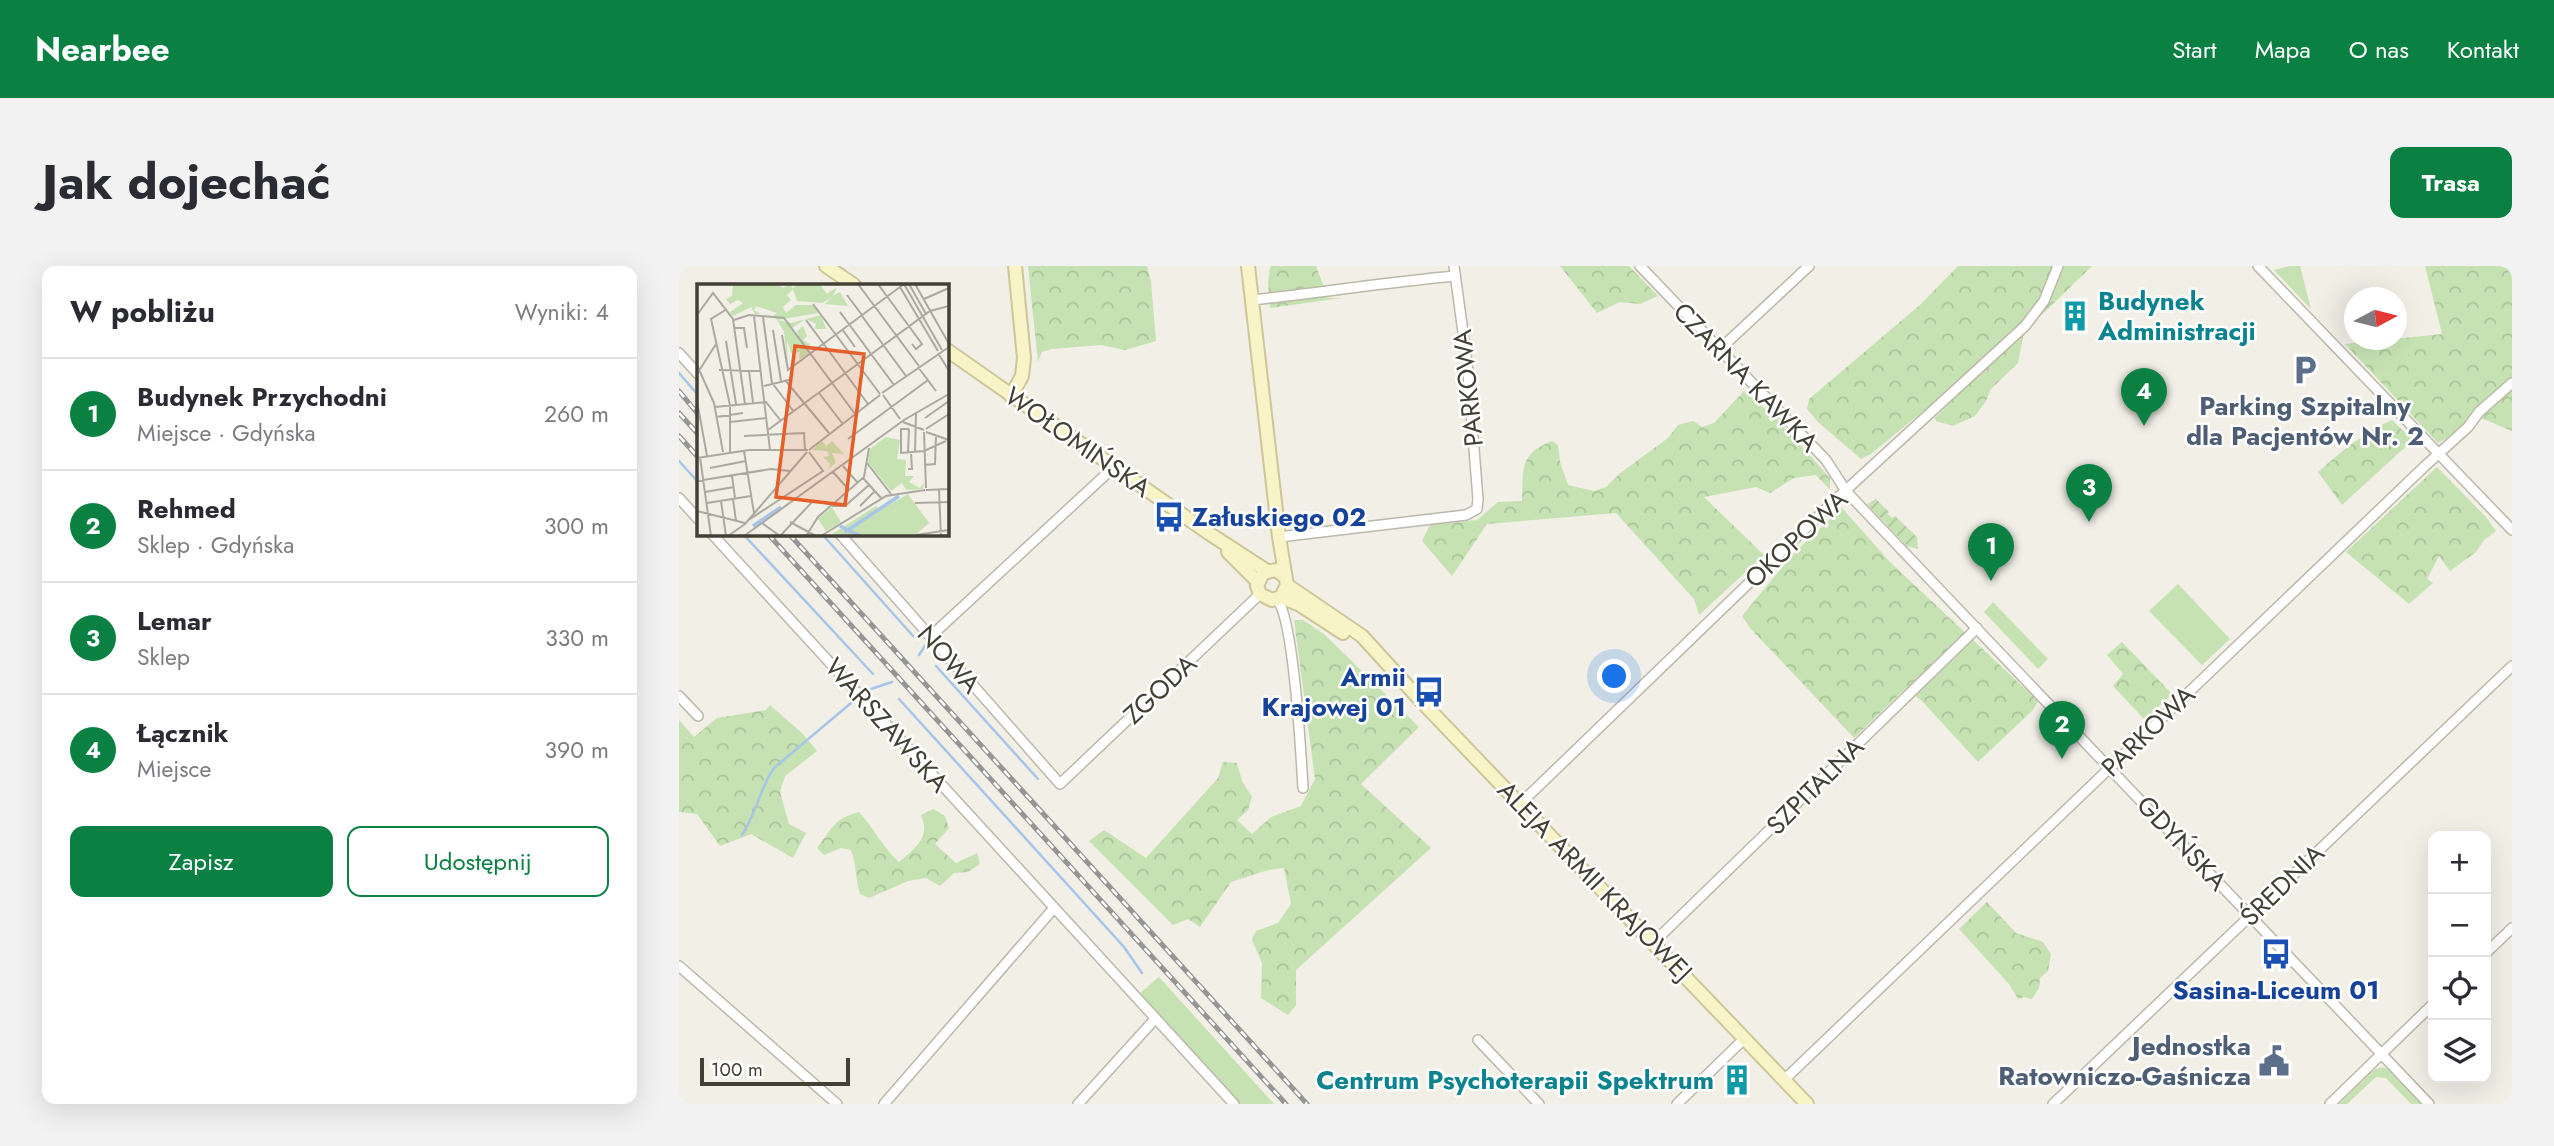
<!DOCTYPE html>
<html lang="pl">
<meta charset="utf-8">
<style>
:root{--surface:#fff;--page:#f2f2f3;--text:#2b2b33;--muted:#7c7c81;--line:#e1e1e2;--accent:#0b8043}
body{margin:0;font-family:Jost,sans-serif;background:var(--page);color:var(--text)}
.controls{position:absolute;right:21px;bottom:21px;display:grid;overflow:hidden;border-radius:14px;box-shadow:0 7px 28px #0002}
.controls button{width:63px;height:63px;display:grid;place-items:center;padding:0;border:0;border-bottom:2px solid var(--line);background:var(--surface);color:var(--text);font:35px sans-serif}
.compass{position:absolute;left:1665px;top:21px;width:63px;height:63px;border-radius:50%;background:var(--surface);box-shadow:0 7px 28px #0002;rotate:83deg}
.scale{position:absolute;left:21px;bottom:18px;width:150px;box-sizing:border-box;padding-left:7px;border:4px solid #434036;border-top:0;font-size:19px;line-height:24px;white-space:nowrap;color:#434036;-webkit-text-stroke:5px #fff;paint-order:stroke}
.you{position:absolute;left:936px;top:411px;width:24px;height:24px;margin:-18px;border:5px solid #fff;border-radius:50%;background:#1a73e8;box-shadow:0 0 0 10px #1a73e833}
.badge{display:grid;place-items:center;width:46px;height:46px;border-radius:50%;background:var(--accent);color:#fff;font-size:23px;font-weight:700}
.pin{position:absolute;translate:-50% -58px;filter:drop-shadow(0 2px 4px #0008)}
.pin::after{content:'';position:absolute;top:37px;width:24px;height:21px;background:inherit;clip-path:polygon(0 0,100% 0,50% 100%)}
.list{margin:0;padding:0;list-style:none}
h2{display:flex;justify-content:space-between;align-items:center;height:91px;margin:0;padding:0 28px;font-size:30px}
h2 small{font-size:23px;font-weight:400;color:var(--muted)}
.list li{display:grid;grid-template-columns:46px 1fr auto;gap:21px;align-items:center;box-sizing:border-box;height:112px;padding:0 28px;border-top:2px solid var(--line)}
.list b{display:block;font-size:26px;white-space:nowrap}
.list p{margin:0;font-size:23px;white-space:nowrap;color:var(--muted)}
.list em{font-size:23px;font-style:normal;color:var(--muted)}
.actions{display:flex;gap:14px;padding:21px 28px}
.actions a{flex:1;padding:16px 0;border:2px solid var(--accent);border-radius:14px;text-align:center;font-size:24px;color:var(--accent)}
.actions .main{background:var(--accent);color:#fff}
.icon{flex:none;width:38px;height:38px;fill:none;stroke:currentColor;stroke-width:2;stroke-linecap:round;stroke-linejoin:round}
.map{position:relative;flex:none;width:1833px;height:838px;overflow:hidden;border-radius:14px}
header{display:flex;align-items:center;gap:42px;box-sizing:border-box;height:98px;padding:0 35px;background:var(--accent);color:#fff}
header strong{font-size:33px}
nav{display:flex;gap:38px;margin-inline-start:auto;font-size:24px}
.intro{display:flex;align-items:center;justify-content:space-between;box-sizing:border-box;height:168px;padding:0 42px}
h1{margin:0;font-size:49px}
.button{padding:18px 32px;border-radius:14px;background:var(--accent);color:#fff;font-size:24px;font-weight:700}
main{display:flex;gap:42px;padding:0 42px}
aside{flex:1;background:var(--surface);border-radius:14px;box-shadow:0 7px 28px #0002}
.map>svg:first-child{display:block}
.grass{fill:#c6e2b2}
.forest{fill:url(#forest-crowns)}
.garden{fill:url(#garden-furrows)}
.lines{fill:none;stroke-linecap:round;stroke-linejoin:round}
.stream{stroke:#a7c5e9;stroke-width:2.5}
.street-casing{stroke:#bcb8aa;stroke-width:12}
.secondary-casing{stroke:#cdc699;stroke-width:16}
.street{stroke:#fff;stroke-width:9}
.secondary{stroke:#f9f4c8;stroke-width:12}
.rail-casing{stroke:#959595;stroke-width:5}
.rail{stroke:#fff;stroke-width:2.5;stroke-dasharray:8;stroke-linecap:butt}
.labels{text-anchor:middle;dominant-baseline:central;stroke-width:5;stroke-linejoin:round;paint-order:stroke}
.culture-label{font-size:26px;font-weight:bold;fill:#0d838f;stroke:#fff;text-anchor:start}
.street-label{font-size:26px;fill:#434036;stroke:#fff}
.service-label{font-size:26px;font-weight:bold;fill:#4e5e75;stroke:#fff}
.transit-label{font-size:26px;font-weight:bold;fill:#164399;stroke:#fff;text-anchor:start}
.inset-river{fill:none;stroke:#a7c5e9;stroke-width:3.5}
.inset-road{fill:none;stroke:#aba9a0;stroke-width:2}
.view{fill:#e65e29;fill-opacity:0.15;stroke:#e65e29;stroke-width:3.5}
.inset-edge{fill:none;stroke:#434036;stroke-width:3.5}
</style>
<header>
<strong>Nearbee</strong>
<nav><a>Start</a><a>Mapa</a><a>O nas</a><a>Kontakt</a></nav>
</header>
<div class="intro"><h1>Jak dojechać</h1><a class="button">Trasa</a></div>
<main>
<aside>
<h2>W pobliżu<small>Wyniki: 4</small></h2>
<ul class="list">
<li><span class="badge">1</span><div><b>Budynek Przychodni</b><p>Miejsce · Gdyńska</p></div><em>260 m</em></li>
<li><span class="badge">2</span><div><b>Rehmed</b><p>Sklep · Gdyńska</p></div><em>300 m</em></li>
<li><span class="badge">3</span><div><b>Lemar</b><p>Sklep</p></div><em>330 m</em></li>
<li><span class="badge">4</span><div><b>Łącznik</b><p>Miejsce</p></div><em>390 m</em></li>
</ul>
<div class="actions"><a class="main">Zapisz</a><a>Udostępnij</a></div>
</aside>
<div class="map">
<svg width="1833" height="838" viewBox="0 0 1833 838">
<defs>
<pattern id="forest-crowns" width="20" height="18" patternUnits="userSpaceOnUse" patternTransform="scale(1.75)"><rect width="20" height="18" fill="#c6e2b2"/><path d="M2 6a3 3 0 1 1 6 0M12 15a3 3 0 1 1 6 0" fill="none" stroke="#abc39a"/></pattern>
<pattern id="garden-furrows" width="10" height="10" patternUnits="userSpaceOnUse" patternTransform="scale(1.75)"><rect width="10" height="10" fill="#c6e2b2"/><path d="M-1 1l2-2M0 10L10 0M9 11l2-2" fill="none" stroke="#abc39a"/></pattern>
</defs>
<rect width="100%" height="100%" fill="#f1efe6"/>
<g class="grass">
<polygon points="1611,0 1621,0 1632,43 1595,4"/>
<polygon points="1499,318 1551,373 1523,399 1470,345"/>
<polygon points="1314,336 1369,393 1359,403 1305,346"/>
<polygon points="480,711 595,838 561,838 460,728"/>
<polygon points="1703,801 1710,804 1743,838 1732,838 1707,812 1697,811 1668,838 1660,838 1695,804"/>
</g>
<g class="forest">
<polygon points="349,0 468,0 472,16 477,75 446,84 422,79 373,83 363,86 359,96"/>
<polygon points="593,0 637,0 649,32 663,32 591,42 589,16 591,1"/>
<polygon points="881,0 950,0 979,30 961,38 941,36 918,47"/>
<polygon points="1279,0 1413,0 1345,66 1339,97 1312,123 1307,135 1296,150 1274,160 1257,155 1256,152 1283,125 1271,123 1192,188 1182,193 1139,156 1128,143 1130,133 1242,38"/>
<polygon points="1746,0 1833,0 1833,165 1802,152 1759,177 1666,78 1763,68"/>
<path d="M1065,125L1096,151L1151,212V224L1137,209L1115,212L1091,227L1077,221L1025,231L1085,289L1020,349L1015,333L937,247L808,258L773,310L743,275L751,259L798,254L819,236L843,235C844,204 840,188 873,175L879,179L881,196L889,219L915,225L927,221L940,208L989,172L999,159L1014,155L1023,161L1035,157Z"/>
<path d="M1713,154L1734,174L1663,239L1639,206C1663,185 1684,167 1713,154Z"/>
<polygon points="1758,201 1807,251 1817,265 1805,274 1797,286 1771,305 1760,290 1748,313 1754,317 1730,338 1667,286"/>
<polygon points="1163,242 1211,296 1359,435 1354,444 1299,496 1242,434 1226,423 1175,472 1071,362 1063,350 1114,288"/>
<path d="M615,354H624L645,368L740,461L682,518L752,582L617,704V739L609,749L582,732L583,697L573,674L577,665L599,657L612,638L605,602C587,603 570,611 552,616L521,661L509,653L494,659L410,575L425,564L467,592L539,512L544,496L558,497L563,515L573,531L569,544L558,554L573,568L592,551L622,540L636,513Z"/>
<polygon points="1443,376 1493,428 1466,454 1434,420 1444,408 1428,389"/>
<polygon points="91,439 124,468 138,485 106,510 101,526 110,558 127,567 114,592 72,568 41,580 18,548 0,546 0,454 15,471 38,452 87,444"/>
<path d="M254,543L266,550L270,562L256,578L277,597L298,587L301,598L289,606L275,607L261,620L247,612L229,615L190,632L181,628C176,613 178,600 172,584L162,582L145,589L138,582C153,563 155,552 180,546C195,562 203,581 220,596C236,582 252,572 242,549Z"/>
<polygon points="1308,636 1337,667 1364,676 1372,688 1369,705 1361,712 1360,722 1353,733 1345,731 1339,733 1330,718 1280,663"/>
</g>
<polygon class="garden" points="1197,233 1210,246 1209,248 1213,252 1216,250 1238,271 1239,283 1228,280 1188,238"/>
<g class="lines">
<g class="stream">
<polyline points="0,107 19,129"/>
<polyline points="0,195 19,216"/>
<polyline points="64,268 194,408"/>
<polyline points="143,268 234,370"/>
<polyline points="240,389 248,377"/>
<polyline points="257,400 359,513"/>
<polyline points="189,424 213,416"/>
<polyline points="220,433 445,681 463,707"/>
<path d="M63,569C77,548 81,522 95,502L172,437"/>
</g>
<g class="street-casing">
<g id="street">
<polyline points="961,0 1147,194 1167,225 1182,241 1750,838"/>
<polyline points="1579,0 1833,264"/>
<path d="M573,34C641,27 708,16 776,10"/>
<polyline points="1040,84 1130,0"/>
<polyline points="0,87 19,108"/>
<polyline points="0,232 19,253"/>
<polyline points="33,268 555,838"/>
<polyline points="161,268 381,518 581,328"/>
<polyline points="600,271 787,249 798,243 799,233 788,96 775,0"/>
<path d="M598,333C615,354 622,488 624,522"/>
<polyline points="251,371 435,201"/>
<polyline points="0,430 19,450"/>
<polyline points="842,537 1155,235 1346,60 1365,35 1379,0"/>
<polyline points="974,677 1298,362"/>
<polyline points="1807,687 1833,662"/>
<polyline points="0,700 158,838"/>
<polyline points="799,774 860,838"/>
<polyline points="1105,814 1746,200 1789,161 1800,146 1833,117"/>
<polyline points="205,838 375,642"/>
<polyline points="399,838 476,753"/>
<polyline points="998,838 1066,772"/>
<polyline points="1374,838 1833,400"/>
<polyline points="1651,838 1754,738"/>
</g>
</g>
<g class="secondary-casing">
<g id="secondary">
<polyline points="147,0 175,19"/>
<polyline points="569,0 600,271 608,319 602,331 593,334 581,328 578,320 584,307 597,304 605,310"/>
<polyline points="268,84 531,268 588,305"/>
<polyline points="332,130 343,110 345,92 336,0"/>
<polyline points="549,286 578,315"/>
<polyline points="608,319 683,370 744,437 1128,838"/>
<polyline points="602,331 621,339 664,367"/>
</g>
</g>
<use href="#street" class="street"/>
<use href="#secondary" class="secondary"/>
<g class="rail-casing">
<g id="rail">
<polyline points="0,125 19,148"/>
<polyline points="0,147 19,168"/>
<polyline points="0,170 19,191"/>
<polyline points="89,268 607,838"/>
<polyline points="110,268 628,838"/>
</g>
</g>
<use href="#rail" class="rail"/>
</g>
<defs>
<g id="building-bare" transform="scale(2.415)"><path d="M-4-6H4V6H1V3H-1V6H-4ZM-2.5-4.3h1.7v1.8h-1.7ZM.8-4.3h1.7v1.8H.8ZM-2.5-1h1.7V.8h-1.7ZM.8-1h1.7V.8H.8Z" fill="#0f9aa8" stroke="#fff" stroke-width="2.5" paint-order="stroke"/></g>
<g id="parking-bare" transform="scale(2.415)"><path d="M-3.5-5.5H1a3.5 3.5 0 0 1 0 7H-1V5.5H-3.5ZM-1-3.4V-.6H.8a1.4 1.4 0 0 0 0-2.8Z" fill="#5c6f8a" stroke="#fff" stroke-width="2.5" paint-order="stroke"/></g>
<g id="bus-bare" transform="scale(2.415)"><path d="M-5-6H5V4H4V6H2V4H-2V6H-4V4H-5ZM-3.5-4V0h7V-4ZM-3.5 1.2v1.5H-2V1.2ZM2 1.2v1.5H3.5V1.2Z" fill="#1a4fb4" stroke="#fff" stroke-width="2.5" paint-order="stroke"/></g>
<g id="civic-bare" transform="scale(2.415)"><path d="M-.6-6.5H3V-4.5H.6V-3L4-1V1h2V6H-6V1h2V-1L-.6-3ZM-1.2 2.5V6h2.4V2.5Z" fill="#5c6f8a" stroke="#fff" stroke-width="2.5" paint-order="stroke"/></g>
</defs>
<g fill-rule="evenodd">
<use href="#building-bare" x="1396" y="50"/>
<use href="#parking-bare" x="1626" y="104"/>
<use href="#bus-bare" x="490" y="251"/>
<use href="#bus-bare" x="750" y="426"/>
<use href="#bus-bare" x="1597" y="688"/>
<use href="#civic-bare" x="1595" y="795"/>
<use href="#building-bare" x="1058" y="814"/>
</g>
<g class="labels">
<g class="culture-label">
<text x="1419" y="35">Budynek<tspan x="1419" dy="30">Administracji</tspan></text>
<text x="1035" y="814" text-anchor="end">Centrum Psychoterapii Spektrum</text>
</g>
<g class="street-label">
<text transform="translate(1067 111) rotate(46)">CZARNA KAWKA</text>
<text transform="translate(789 122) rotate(-96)">PARKOWA</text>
<text transform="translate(399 176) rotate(35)">WOŁOMIŃSKA</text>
<text transform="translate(1117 273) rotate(-43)">OKOPOWA</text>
<text transform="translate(270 393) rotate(49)">NOWA</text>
<text transform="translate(481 423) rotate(-43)">ZGODA</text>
<text transform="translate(208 459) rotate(48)">WARSZAWSKA</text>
<text transform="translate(1469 465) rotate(-44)">PARKOWA</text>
<text transform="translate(1136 520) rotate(-45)">SZPITALNA</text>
<text transform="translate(1503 577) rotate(47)">GDYŃSKA</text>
<text transform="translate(916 615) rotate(46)">ALEJA ARMII KRAJOWEJ</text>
<text transform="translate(1603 619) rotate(-44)">ŚREDNIA</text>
</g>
<g class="service-label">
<text x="1626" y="140">Parking Szpitalny<tspan x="1626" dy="30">dla Pacjentów Nr. 2</tspan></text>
<text x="1572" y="780" text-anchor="end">Jednostka<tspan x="1572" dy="30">Ratowniczo-Gaśnicza</tspan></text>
</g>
<g class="transit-label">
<text x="513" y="251">Załuskiego 02</text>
<text x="727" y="411" text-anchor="end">Armii<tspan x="727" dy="30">Krajowej 01</tspan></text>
<text x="1597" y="724" text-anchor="middle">Sasina-Liceum 01</text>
</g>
</g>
<g transform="translate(18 18)">
<rect width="252" height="252" fill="#f1efe6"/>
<path d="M189,153L203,156L200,175L209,176L208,192H217L212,198L223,204L227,198L226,205L209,206L205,199L194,207L171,178L173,165Z" fill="#c6e2b2"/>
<path d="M36,0H81L86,4L93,0L96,5L99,0H123L130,10L140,3L136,12L143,8L151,22L128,20L135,13L125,19L100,17L96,5L90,11L94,16L86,23L89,29L99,21H116L122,29L80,36L94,39L124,31L129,45H118L119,40L109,35L95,44L102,53L100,47L106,42L110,52L106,56L113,60L112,69L102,76L103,68L94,69L90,56L91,85L87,48L77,31L80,29L59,22L57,26L64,30H58L54,23L36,32L33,28L46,19L41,16L33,20L29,15L35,12ZM125,157L129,162L135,157L147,170L135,169L139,179L131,185L133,180L126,173L132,172L130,167L115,166Z" fill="#c6e2b2"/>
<path d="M135,223L144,238L129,247L121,235Z" fill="#c6e2b2"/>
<path d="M211,210L232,239L217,252L135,250L179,222L183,226Z" fill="#c6e2b2"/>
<path class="inset-river" d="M56,242L84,223M143,242L163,252M148,248L202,212"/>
<path class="inset-road" d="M161,0L222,82M181,0L225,60L219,65L215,60M207,0L226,33M212,0L229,30M218,0L252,60M203,3L241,67M150,11L165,31M227,15L252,4M116,20L183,110M30,25L14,35L33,121V168M143,28L197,101M0,31L16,9L36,35L48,120M57,32L73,166M165,32L209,92M66,33L75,100M226,33L245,66M37,36L52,31L87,34L158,130M109,36L171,120M38,44H47L50,64M145,45L158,63M76,46L84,97M85,51L91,86L207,0M29,57L39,120M241,69L252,87M0,81L17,119L26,168M221,83L239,107M22,86L64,87M52,87L56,119M0,90L19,60M88,96L132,149M76,100L97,128M67,102L92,96M122,109L145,139M185,109L252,63M186,111L203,135M0,117L10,172M18,123L69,118L84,137M19,133L46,129M228,134L252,117M33,138L69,134M206,138L227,146M212,145H204V169L227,167L249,157M229,145L252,130M71,146L233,27L252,22M227,148L229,204M229,148L252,156M47,152L107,149L108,166M151,155L231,96M112,166L183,111M47,167L57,229M218,168L219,130M211,169L212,145M3,173L14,252M0,174L52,166H111M170,179L194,210M227,181L238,180L239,151M146,182L161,199M13,184L49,177M211,185H215L214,168M136,188L152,206M35,192L38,214M166,194L184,214M0,197L74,185L93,187M229,206L252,205M242,206L244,252M8,208L37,203M36,215L39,237M24,217L29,252M10,219L54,212M218,219L252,218M135,222H148L172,201M163,222L178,207M0,227L48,239M50,237L126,187L112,168M93,238L119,252M65,239L83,252M219,251L252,246M31,252L48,240L110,168M47,252L207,136L252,110M83,252L117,216M109,252L121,233L167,193L172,164M124,252L189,212L228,206"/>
<path class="view" d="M98,62L167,70L148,221L79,213Z"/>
<rect width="252" height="252" class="inset-edge"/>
</g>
</svg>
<div class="controls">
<button>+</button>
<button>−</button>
<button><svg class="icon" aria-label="locate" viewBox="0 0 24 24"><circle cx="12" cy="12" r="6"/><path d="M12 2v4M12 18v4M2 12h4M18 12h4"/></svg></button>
<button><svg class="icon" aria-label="layers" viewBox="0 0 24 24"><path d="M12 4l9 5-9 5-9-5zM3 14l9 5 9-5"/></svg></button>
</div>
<svg class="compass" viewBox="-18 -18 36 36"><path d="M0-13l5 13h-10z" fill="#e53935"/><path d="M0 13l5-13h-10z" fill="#7c7c81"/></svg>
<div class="scale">100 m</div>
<div class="you"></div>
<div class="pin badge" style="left:1312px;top:315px">1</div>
<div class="pin badge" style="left:1383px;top:493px">2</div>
<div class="pin badge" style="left:1410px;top:256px">3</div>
<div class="pin badge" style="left:1465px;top:160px">4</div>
</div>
</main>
